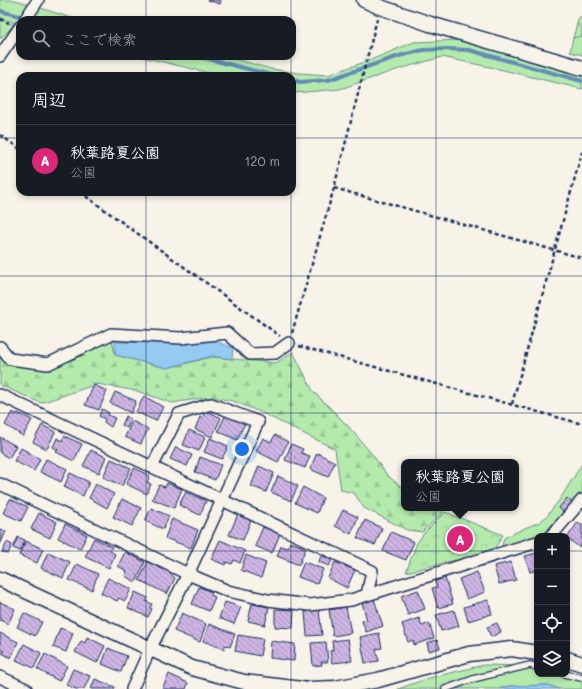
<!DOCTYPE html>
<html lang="ja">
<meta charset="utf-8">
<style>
:root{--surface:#171b24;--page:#242831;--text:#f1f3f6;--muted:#9ea1a6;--line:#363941;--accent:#db2777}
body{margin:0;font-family:Mali,"Klee One",sans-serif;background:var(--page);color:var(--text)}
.controls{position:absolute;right:12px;bottom:12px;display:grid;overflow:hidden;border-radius:8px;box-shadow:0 2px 6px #0003}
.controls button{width:36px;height:36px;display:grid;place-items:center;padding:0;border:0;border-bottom:1px solid var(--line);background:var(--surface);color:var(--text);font:20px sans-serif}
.you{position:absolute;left:242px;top:449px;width:14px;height:14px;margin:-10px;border:3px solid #fff;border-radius:50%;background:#1a73e8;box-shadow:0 0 0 6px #1a73e833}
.badge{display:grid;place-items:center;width:26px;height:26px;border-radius:50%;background:var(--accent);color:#fff;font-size:13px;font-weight:700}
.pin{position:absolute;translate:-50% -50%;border:2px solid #fff;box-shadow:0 1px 4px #0006}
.popup{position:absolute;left:401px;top:459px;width:118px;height:52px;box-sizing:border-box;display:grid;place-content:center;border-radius:8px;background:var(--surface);filter:drop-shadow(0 1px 3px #0005);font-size:13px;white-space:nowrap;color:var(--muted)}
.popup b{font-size:15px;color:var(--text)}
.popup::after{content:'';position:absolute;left:50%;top:100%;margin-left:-8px;border:8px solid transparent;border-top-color:var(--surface)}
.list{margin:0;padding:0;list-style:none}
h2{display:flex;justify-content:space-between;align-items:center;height:52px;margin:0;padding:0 16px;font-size:17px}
h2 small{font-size:13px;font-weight:400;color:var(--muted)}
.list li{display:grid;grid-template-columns:26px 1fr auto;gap:12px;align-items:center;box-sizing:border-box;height:72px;padding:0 16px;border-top:1px solid var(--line)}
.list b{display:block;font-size:15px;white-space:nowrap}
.list p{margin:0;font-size:13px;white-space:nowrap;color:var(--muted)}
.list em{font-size:13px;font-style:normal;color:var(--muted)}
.icon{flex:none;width:22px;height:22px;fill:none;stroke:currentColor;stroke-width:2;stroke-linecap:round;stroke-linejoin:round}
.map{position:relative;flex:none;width:582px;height:689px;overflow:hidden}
.search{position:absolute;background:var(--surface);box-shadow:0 2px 6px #0003;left:16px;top:16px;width:280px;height:44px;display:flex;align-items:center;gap:10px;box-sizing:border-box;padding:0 14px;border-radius:12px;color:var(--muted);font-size:15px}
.panel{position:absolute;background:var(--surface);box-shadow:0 2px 6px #0003;left:16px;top:72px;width:280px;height:124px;border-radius:12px}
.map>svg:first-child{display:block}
.green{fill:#b4ebad;stroke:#688d86}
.forest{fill:url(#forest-firs);stroke:#688d86}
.park{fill:url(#park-crowns);stroke:#688d86}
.water{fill:#95cbf3;stroke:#648db7}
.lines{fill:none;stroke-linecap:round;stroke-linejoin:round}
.stream{stroke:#648db7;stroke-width:4}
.building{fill:url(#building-back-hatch);stroke:#1b2f5e}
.service-casing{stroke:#1b2f5e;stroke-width:8}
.minor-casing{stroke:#1b2f5e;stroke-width:14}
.tertiary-casing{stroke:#1b2f5e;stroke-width:17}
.path{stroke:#1b2f5e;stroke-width:2.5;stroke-dasharray:4 3;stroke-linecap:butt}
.service{stroke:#f7f3e8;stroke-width:5.5}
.minor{stroke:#f7f3e8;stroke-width:11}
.tertiary{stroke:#f7f3e8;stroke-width:14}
.grid{fill:none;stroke:#1b2f5e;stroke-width:1;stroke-opacity:0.55}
</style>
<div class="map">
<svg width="582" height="689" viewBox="0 0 582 689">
<defs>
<pattern id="forest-firs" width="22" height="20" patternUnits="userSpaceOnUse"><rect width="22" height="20" fill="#b4ebad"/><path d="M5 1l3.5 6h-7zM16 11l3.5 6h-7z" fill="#9aca97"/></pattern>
<pattern id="park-crowns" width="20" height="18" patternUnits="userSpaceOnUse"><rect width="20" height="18" fill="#b4ebad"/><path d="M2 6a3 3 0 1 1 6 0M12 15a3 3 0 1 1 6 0" fill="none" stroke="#9aca97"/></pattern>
<pattern id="building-back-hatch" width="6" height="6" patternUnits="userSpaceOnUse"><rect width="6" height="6" fill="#ceb5e4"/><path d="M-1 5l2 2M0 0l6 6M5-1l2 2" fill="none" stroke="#a694bc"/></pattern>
</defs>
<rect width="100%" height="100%" fill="#f7f3e8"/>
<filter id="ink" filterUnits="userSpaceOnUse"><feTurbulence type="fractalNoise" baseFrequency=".025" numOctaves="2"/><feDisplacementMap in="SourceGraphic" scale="8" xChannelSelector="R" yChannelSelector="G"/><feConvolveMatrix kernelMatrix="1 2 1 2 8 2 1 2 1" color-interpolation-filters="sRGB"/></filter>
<g filter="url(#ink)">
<g class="green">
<polygon points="0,0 15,0 78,20 20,20 20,25 0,17"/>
<polygon points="0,19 14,25 0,39"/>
<polygon points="582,35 582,55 570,52 573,38"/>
<polygon points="460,40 532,62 582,75 582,89 499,69 442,57 399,69 340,89 294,93 292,92 292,76 222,76 138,56 224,56 271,69 299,73 328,75 373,59 414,42"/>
<polygon points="582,464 582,496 548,535 537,536 537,538 501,549 504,538 527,527 540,522 547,516 560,499"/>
<polygon points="484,665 526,666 537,669 537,674 562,674 582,679 582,689 559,689 548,685 508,686 499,689 398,689 429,678"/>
</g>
<g class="forest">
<polygon points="579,17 582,18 582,35 581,36 573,38"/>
<polygon points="111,334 115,355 167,368 212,357 276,363 293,352 313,391 347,425 372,454 387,475 404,489 404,508 437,508 443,512 422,532 407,530 364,508 354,493 341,490 335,449 260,412 233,401 218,398 203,398 172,403 137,391 97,384 41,403 0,385 0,347 10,359 51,362"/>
</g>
<polygon class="park" points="445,512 503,535 493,551 406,572 417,543 424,533"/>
<g class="water">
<polygon points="211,339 233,348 232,359 212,356 167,368 115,355 115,342 178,343"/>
<polygon points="548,685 559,689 499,689 508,686"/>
</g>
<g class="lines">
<g class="stream">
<polyline points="0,11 35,20"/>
<polyline points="197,56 275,76"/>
<polyline points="292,80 300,82 328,80 399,56 423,50 448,49 469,50 582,81"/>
</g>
</g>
<g class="building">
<polygon points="207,0 221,0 220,4"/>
<polygon points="94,385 107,391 99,410 85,405"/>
<polygon points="115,392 136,401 131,413 110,403"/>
<polygon points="144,396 163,407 156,421 136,412"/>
<polygon points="102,409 109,413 108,415 115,418 111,427 104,422 105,419 99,416"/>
<polygon points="206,410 221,418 212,437 195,429 200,417 202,419"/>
<polygon points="12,412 16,414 18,413 32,420 23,436 5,425"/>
<polygon points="227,412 246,421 237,440 218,431"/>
<polygon points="126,416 131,419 127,428 122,425"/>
<polygon points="132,421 148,429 141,444 125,437"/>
<polygon points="42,425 55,432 47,449 33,442"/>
<polygon points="189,430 205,437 199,451 183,445"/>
<polygon points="275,435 288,442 278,462 256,451 263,438 271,442"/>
<polygon points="64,436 82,444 74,461 56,452 58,450 53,447 57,438 62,441"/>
<polygon points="0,437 16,446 9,458 0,453"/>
<polygon points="210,438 228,446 222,459 204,452"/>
<polygon points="291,444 303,449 301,453 310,456 305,468 285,460"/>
<polygon points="176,447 192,455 187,466 170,459"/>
<polygon points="21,448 40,459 34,471 14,461"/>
<polygon points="91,450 106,457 99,473 83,466"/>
<polygon points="317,453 335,462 328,477 310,469"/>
<polygon points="200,457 221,465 215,480 195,472"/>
<polygon points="46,459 67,469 61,482 40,472"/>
<polygon points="111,459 131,468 122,486 103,477"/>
<polygon points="259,466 274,473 266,492 251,486"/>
<polygon points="134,468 150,476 147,482 151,484 147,494 126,484"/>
<polygon points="70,473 89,482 83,496 64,487"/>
<polygon points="278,476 298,486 291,501 271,492"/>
<polygon points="167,483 182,489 174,508 152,499 159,485 165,487"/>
<polygon points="96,484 114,494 107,508 89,498"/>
<polygon points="303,487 323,498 317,513 295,503"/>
<polygon points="186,492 206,501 200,515 179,505"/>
<polygon points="567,498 573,504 564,513 559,508"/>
<polygon points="10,499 28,507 21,521 3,513"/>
<polygon points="122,499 141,508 132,526 113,517"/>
<polygon points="151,508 169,516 163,529 145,521"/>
<polygon points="343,510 358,517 351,534 335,526"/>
<polygon points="39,513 57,522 50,538 31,529"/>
<polygon points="238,514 251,520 243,540 229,535"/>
<polygon points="172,519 198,530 191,548 165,538"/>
<polygon points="365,520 382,528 375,545 357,538"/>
<polygon points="578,522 582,525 582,543 579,547 567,538"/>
<polygon points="65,524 87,535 80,549 58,538"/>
<polygon points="263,527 280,534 272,553 255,546"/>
<polygon points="0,529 6,531 0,545"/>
<polygon points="391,532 414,542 406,560 383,551"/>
<polygon points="18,537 25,540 20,551 13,548"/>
<polygon points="94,538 112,547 110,551 115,554 109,568 85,557"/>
<polygon points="220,540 245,551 240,563 234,560 232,564 226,562 225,565 211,559"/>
<polygon points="26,541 43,549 37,563 19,555"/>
<polygon points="7,542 12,545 8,554 2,552"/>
<polygon points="290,542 306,548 299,565 277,556 281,546 288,548"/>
<polygon points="48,552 70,562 63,578 41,568"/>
<polygon points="125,552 145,562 136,582 125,576 127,571 118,566"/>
<polygon points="537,553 537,570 530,572 525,556"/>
<polygon points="246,555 266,563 261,578 241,570"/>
<polygon points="321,555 332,560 329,566 319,562"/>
<polygon points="149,560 170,571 169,573 175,578 167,594 139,580"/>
<polygon points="304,562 323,569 317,584 298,577"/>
<polygon points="335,562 355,570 347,588 328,578"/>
<polygon points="511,562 516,580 499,584 494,566"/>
<polygon points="77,564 98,574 92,590 69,580"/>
<polygon points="477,572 485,592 467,599 459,579"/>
<polygon points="108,578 131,589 125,601 119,598 117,601 101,593"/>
<polygon points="445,578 453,604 438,608 432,588 437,587 435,581"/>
<polygon points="199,587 212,592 211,595 215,597 209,611 192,604"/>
<polygon points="418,590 425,609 408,615 401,596"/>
<polygon points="135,592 148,598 146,601 152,604 150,608 152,609 148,617 128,608"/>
<polygon points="374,599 383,626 366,632 362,621 367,620 362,603"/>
<polygon points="488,600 492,614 468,621 464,607"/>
<polygon points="0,602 15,609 8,624 0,620"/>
<polygon points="225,602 241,607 234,624 219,618"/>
<polygon points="252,604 269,607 265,625 248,621"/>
<polygon points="346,607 351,633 333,636 329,610"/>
<polygon points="275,609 294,610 293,628 275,627"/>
<polygon points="319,610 322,635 307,636 305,612"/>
<polygon points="454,610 459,626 441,631 436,615"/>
<polygon points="24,613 42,622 35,636 17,627"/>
<polygon points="182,613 206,624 200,642 174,631"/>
<polygon points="419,618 422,626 429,623 434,638 414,645 413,640 408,642 402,624"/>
<polygon points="497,623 501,632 491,637 487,627"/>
<polygon points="209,624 235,634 230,647 225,645 224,649 203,641"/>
<polygon points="60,628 73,633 66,652 53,647"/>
<polygon points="0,633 18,642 11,658 2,653 4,651 0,649"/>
<polygon points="379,633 382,648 376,649 379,661 365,663 360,637"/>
<polygon points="238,635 263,639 260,656 235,651"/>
<polygon points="87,637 105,646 97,663 75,652 81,641 85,643"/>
<polygon points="348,639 352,661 332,663 330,651 333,650 332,641"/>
<polygon points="437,640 440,648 429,651 427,643"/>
<polygon points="271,641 295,644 294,661 270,658"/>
<polygon points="326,642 328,662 321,662 322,665 313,666 311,643"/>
<polygon points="24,644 41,653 34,668 16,660"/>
<polygon points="108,648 127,656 121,672 102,664"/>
<polygon points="45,654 67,666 59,681 37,669"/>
<polygon points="73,669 90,676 84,689 76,689 66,685"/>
<polygon points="169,674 188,683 186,689 162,689"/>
<polygon points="95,679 115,687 114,689 91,689"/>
</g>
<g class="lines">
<g class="service-casing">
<g id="service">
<polyline points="564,674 582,678"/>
<polyline points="445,689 473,679 530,665 537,667"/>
</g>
</g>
<g class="minor-casing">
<g id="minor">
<polyline points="25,20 38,0"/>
<polyline points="0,56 20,27"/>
<polyline points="0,347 10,359 48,364 111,334 181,338 227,333 250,354 275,353 289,343"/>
<polyline points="0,395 372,571 367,595"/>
<polyline points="0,484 188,574 228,591 268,600 310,605 351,600 537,542"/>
<polyline points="551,536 582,500"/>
<polyline points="0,677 26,689"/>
<polyline points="132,689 150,649 188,574 258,422 211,404 179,414 152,467"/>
</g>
</g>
<g class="tertiary-casing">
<g id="tertiary">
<polyline points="364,0 380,7 430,24 582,68"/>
<polyline points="0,579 192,668 244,682 302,689"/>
<polyline points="567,659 582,664"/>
<polyline points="309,689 335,688 378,680 469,654 512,649 537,653"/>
</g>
</g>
<g class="path">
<polyline points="0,19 9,23"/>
<polyline points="0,135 20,149"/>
<polyline points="334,188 582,258"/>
<polyline points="80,192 280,336"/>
<polyline points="292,333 334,188 377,19"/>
<polyline points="299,346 582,424"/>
<polyline points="512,404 582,152"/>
</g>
<use href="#service" class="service"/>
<use href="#minor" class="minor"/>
<use href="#tertiary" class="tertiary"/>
</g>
</g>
<path class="grid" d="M146,0V20M291,0V20M436,0V689M146,56V76M291,56V76M0,138H20M292,138H582M146,192V689M291,192V689M0,276H582M0,413H582M0,551H537M567,551H582"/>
</svg>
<div class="controls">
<button>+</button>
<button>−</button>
<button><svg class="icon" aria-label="locate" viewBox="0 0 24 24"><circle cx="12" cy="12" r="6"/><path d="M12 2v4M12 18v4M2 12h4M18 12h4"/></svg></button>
<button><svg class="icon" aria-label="layers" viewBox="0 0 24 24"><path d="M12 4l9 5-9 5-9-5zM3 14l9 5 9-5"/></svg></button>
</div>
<div class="you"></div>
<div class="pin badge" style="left:460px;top:539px">A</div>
<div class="popup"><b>秋葉路夏公園</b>公園</div>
<div class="search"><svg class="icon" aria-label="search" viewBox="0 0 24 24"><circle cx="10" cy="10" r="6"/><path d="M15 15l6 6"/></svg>ここで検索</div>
<section class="panel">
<h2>周辺<small></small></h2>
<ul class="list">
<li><span class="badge">A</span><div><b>秋葉路夏公園</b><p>公園</p></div><em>120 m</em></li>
</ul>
</section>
</div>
